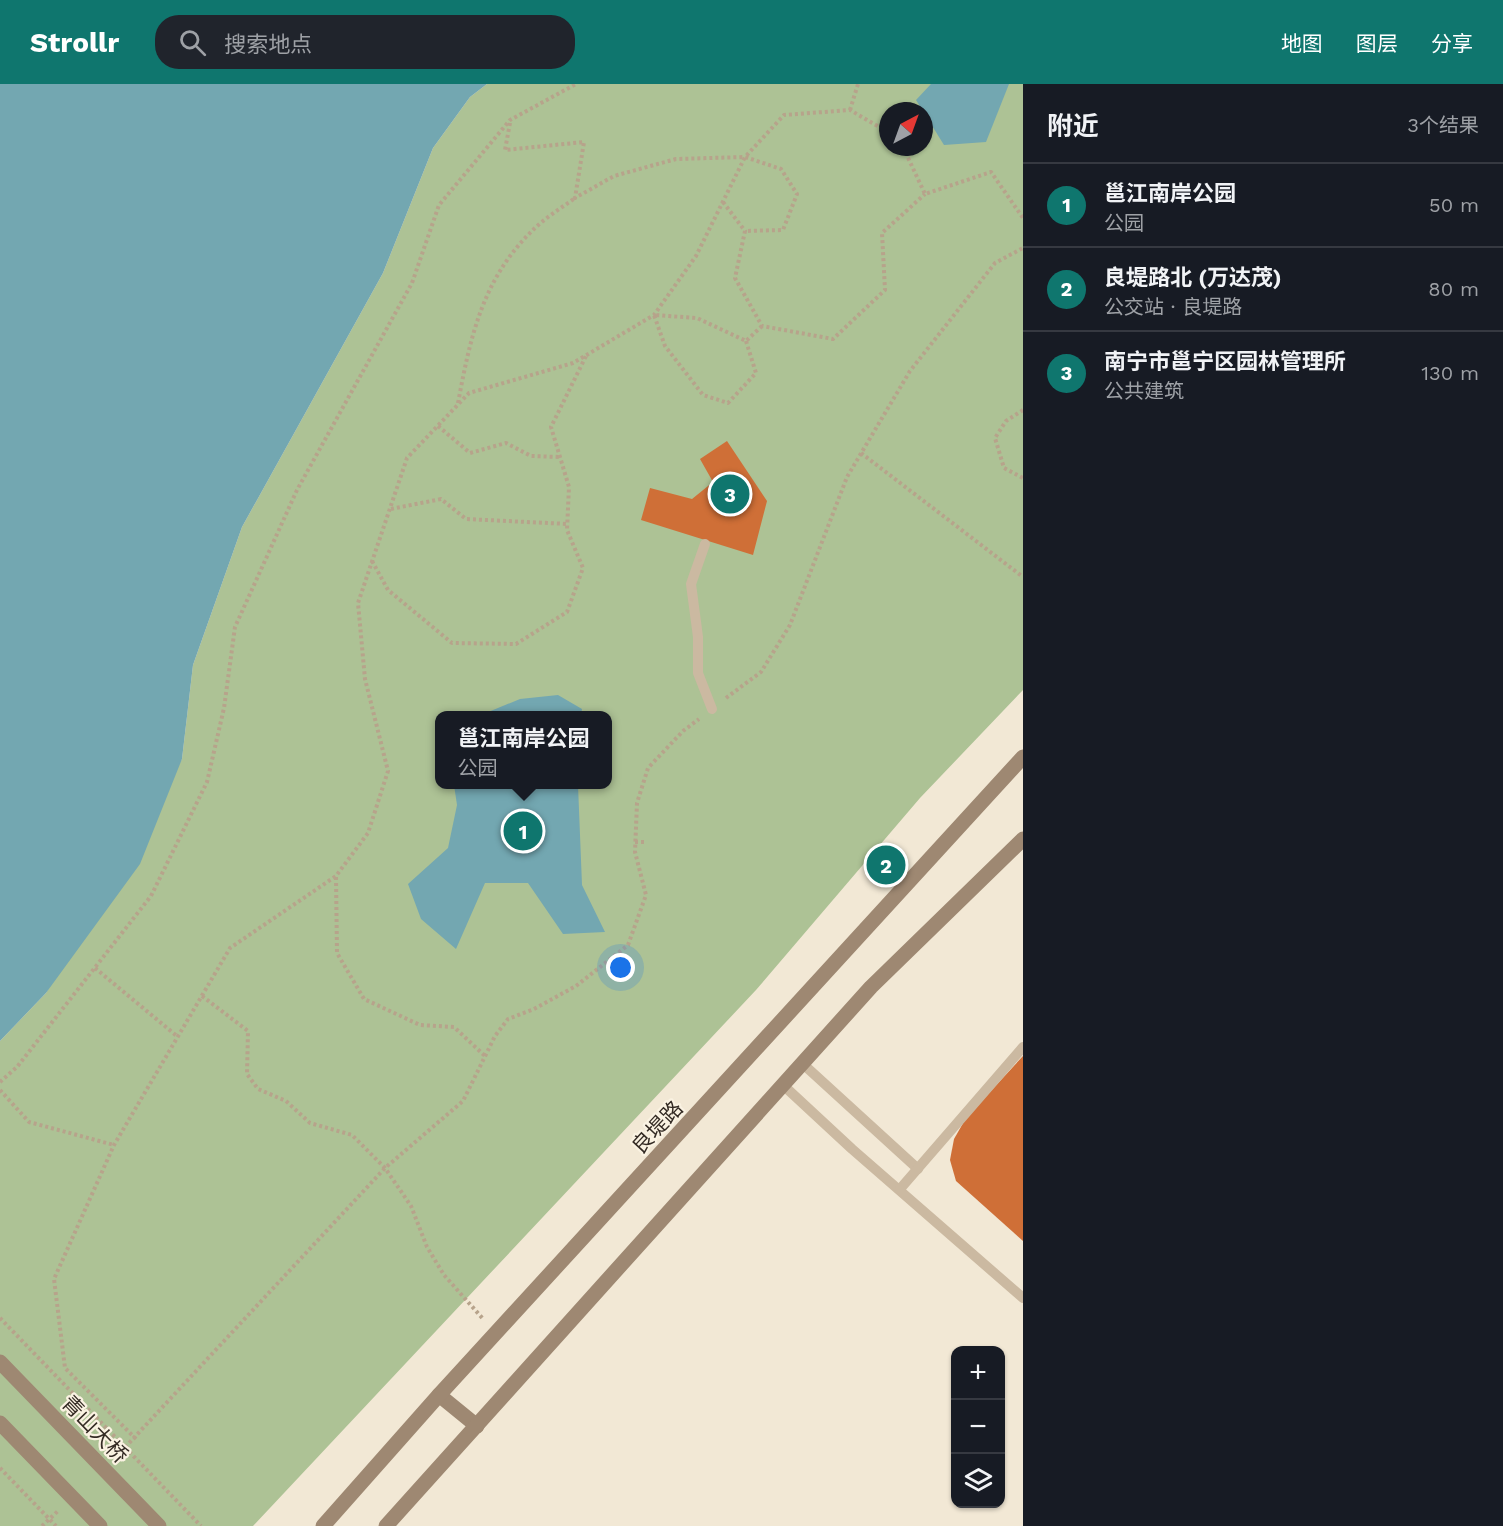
<!DOCTYPE html>
<html lang="zh">
<meta charset="utf-8">
<style>
:root{--surface:#171b24;--page:#20242c;--text:#f1f3f6;--muted:#9ea1a6;--line:#363941;--accent:#0f766e}
body{margin:0;font-family:"Work Sans","Noto Sans SC",sans-serif;background:var(--page);color:var(--text)}
.controls{position:absolute;right:18px;bottom:18px;display:grid;overflow:hidden;border-radius:12px;box-shadow:0 2px 4px #0004}
.controls button{width:54px;height:54px;display:grid;place-items:center;padding:0;border:0;border-bottom:2px solid var(--line);background:var(--surface);color:var(--text);font:30px sans-serif}
.compass{position:absolute;left:879px;top:18px;width:54px;height:54px;border-radius:50%;background:var(--surface);box-shadow:0 2px 4px #0004;rotate:41deg}
.you{position:absolute;left:621px;top:884px;width:21px;height:21px;margin:-15px;border:4px solid #fff;border-radius:50%;background:#1a73e8;box-shadow:0 0 0 9px #1a73e833}
.badge{display:grid;place-items:center;width:39px;height:39px;border-radius:50%;background:var(--accent);color:#fff;font-size:20px;font-weight:700}
.pin{position:absolute;translate:-50% -50%;border:3px solid #fff;box-shadow:0 2px 6px #0006}
.popup{position:absolute;left:435px;top:627px;width:177px;height:78px;box-sizing:border-box;display:grid;place-content:center;border-radius:12px;background:var(--surface);filter:drop-shadow(0 2px 4px #0005);font-size:20px;white-space:nowrap;color:var(--muted)}
.popup b{font-size:22px;color:var(--text)}
.popup::after{content:'';position:absolute;left:50%;top:100%;margin-left:-12px;border:12px solid transparent;border-top-color:var(--surface)}
.list{margin:0;padding:0;list-style:none}
h2{display:flex;justify-content:space-between;align-items:center;height:78px;margin:0;padding:0 24px;font-size:26px}
h2 small{font-size:20px;font-weight:400;color:var(--muted)}
.list li{display:grid;grid-template-columns:39px 1fr auto;gap:18px;align-items:center;box-sizing:border-box;height:84px;padding:0 24px;border-top:2px solid var(--line)}
.list b{display:block;font-size:22px;white-space:nowrap}
.list p{margin:0;font-size:20px;white-space:nowrap;color:var(--muted)}
.list em{font-size:20px;font-style:normal;color:var(--muted)}
.icon{flex:none;width:33px;height:33px;fill:none;stroke:currentColor;stroke-width:2;stroke-linecap:round;stroke-linejoin:round}
.map{position:relative;flex:none;width:1023px;height:1442px;overflow:hidden}
header{display:flex;align-items:center;gap:36px;box-sizing:border-box;height:84px;padding:0 30px;background:var(--accent);color:#fff}
header strong{font-size:28px}
nav{display:flex;gap:33px;margin-inline-start:auto;font-size:21px}
.search{width:420px;height:54px;background:var(--page);display:flex;align-items:center;gap:15px;box-sizing:border-box;padding:0 21px;border-radius:24px;color:var(--muted);font-size:22px}
main{display:flex}
aside{flex:1;background:var(--surface)}
.map>svg:first-child{display:block}
.green{fill:#adc295;fill-rule:evenodd}
.water{fill:#73a7b1}
.building{fill:#cf6f37}
.lines{fill:none;stroke-linecap:round;stroke-linejoin:round}
.path{stroke:#b7a38b;stroke-width:4;stroke-dasharray:3 3;stroke-linecap:butt}
.lane{stroke:#cbb9a1;stroke-width:10}
.secondary{stroke:#9e8872;stroke-width:15}
.path-bridge{stroke:#b7a38b;stroke-width:4;stroke-dasharray:3 3;stroke-linecap:butt}
.secondary-bridge{stroke:#9e8872;stroke-width:15}
.labels{text-anchor:middle;dominant-baseline:central;stroke-width:4.5;stroke-linejoin:round;paint-order:stroke}
.street-label{font-size:21px;fill:#342b24;stroke:#faf2e2}
</style>
<header>
<strong>Strollr</strong>
<div class="search"><svg class="icon" aria-label="search" viewBox="0 0 24 24"><circle cx="10" cy="10" r="6"/><path d="M15 15l6 6"/></svg>搜索地点</div>
<nav><a>地图</a><a>图层</a><a>分享</a></nav>
</header>
<main>
<div class="map">
<svg width="1023" height="1442" viewBox="0 0 1023 1442">
<rect width="100%" height="100%" fill="#f2e8d5"/>
<path class="green" d="M487,0H1023V606L920,714L756,906L253,1442H0V957L46,909L182,675L193,581L242,443L383,189L433,64L470,13ZM888,27H924V63H888ZM439,632H607V700H439Z"/>
<g class="water">
<polygon points="0,0 487,0 470,13 433,64 383,189 242,443 193,581 182,675 140,780 46,909 0,957"/>
<polygon points="931,0 1009,0 986,58 944,61 916,16"/>
<polygon points="558,611 582,625 581,631 481,631 520,615"/>
<polygon points="454,701 578,701 582,801 605,848 563,850 528,799 485,799 456,865 421,835 408,800 448,764 457,721"/>
</g>
<g class="building">
<polygon points="727,357 767,417 753,471 641,436 650,404 692,415 713,398 700,375"/>
<polygon points="1023,972 1023,1157 956,1097 950,1076 954,1055 966,1034"/>
</g>
<g class="lines">
<g class="path">
<polyline points="850,26 858,0"/>
<polyline points="510,39 505,66 584,58 575,114 614,92 676,75 745,73 781,85 797,110 783,146 745,147"/>
<polyline points="903,63 925,110 991,88 1023,134"/>
<polyline points="723,118 745,147 735,194 762,242 833,255 885,206 882,149 925,110"/>
<polyline points="746,257 756,289 728,319 703,311 665,262 654,231 697,234 746,257 762,242"/>
<path d="M458,319C470,255 482,196 531,148C543,135 560,125 575,114"/>
<polyline points="1023,326 1006,337 995,354 1004,384 1023,394"/>
<polyline points="438,342 470,369 506,359 531,372 560,373"/>
<polyline points="861,369 1023,493"/>
<polyline points="391,425 441,415 466,435 568,440"/>
<polyline points="372,477 388,506 452,559 516,560 567,528 583,484 567,446 569,403 551,343 586,272"/>
<polyline points="726,614 761,588 790,541 847,393 910,287 995,179 1023,164"/>
<polyline points="635,758 644,758"/>
<polyline points="336,793 337,869 364,915 420,941 454,943 486,973"/>
<polyline points="95,884 178,953"/>
<polyline points="202,912 248,947 247,990 258,1005 286,1017 310,1039 352,1051 385,1084 411,1122 427,1163 444,1191 484,1236"/>
<polyline points="0,998 17,983 151,812 207,698 224,624 235,543 297,406 412,199 439,121 510,36 576,0"/>
<polyline points="0,1006 29,1038 114,1061"/>
<polyline points="136,1355 65,1284 54,1195 114,1061 230,864 336,792 368,749 388,687 365,595 358,519 407,374 469,309 573,279 654,231 696,172 745,73 784,31 850,26 888,48"/>
<polyline points="117,1372 385,1084 463,1017 495,952 508,935 534,925 576,902 628,861 646,811 635,768 637,719 648,684 683,647 699,635"/>
<polyline points="42,1442 59,1426"/>
</g>
<g class="lane">
<polyline points="705,460 691,500 698,553 698,589 712,625"/>
<polyline points="803,980 918,1085"/>
<polyline points="783,1001 852,1065 1023,1214"/>
<polyline points="900,1105 1023,963"/>
</g>
<g class="secondary">
<polyline points="439,1311 477,1342"/>
<polyline points="323,1442 439,1311 1023,673"/>
<polyline points="386,1442 871,903 1023,755"/>
</g>
<g class="path-bridge">
<polyline points="0,1234 201,1442"/>
<polyline points="0,1384 56,1442"/>
</g>
<g class="secondary-bridge">
<polyline points="0,1278 159,1442"/>
<polyline points="0,1339 100,1442"/>
</g>
</g>
<g class="labels">
<g class="street-label">
<text transform="translate(657 1043) rotate(-47)">良堤路</text>
<text transform="translate(95 1345) rotate(46)">青山大桥</text>
</g>
</g>
</svg>
<div class="controls">
<button>+</button>
<button>−</button>
<button><svg class="icon" aria-label="layers" viewBox="0 0 24 24"><path d="M12 4l9 5-9 5-9-5zM3 14l9 5 9-5"/></svg></button>
</div>
<svg class="compass" viewBox="-18 -18 36 36"><path d="M0-13l5 13h-10z" fill="#e53935"/><path d="M0 13l5-13h-10z" fill="#9ea1a6"/></svg>
<div class="you"></div>
<div class="pin badge" style="left:523px;top:747px">1</div>
<div class="popup"><b>邕江南岸公园</b>公园</div>
<div class="pin badge" style="left:886px;top:781px">2</div>
<div class="pin badge" style="left:730px;top:410px">3</div>
</div>
<aside>
<h2>附近<small>3个结果</small></h2>
<ul class="list">
<li><span class="badge">1</span><div><b>邕江南岸公园</b><p>公园</p></div><em>50 m</em></li>
<li><span class="badge">2</span><div><b>良堤路北 (万达茂)</b><p>公交站 · 良堤路</p></div><em>80 m</em></li>
<li><span class="badge">3</span><div><b>南宁市邕宁区园林管理所</b><p>公共建筑</p></div><em>130 m</em></li>
</ul>
</aside>
</main>
